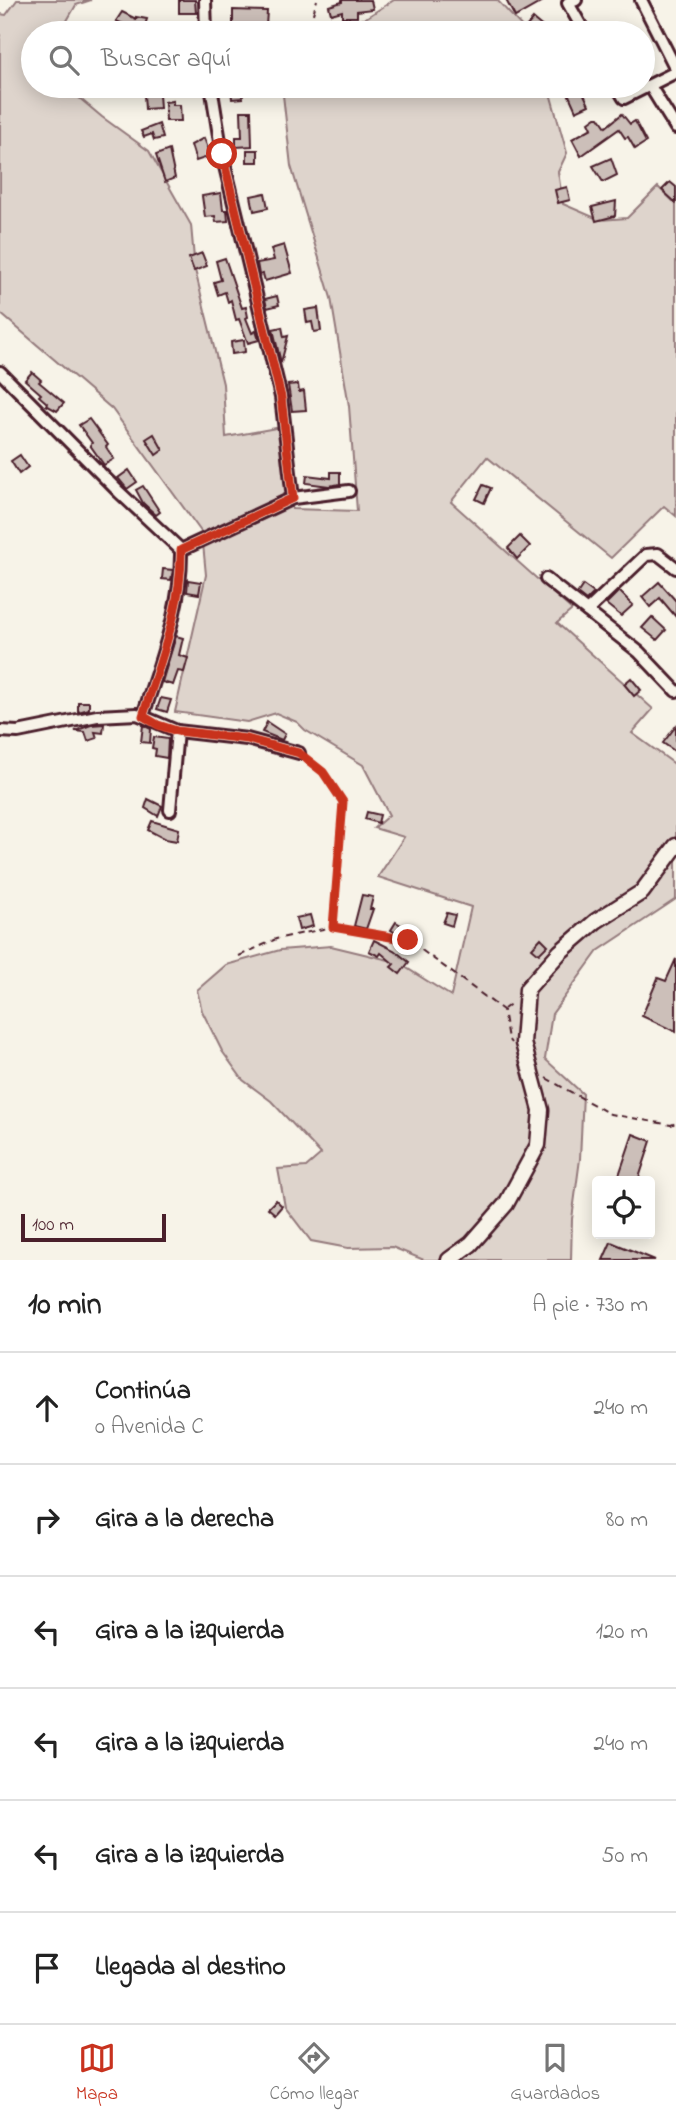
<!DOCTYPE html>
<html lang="es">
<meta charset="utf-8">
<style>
:root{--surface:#fff;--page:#f2f2f2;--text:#222;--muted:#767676;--line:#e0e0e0;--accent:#c8321e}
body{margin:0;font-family:"Indie Flower",sans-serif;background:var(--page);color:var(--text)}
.controls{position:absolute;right:21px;bottom:21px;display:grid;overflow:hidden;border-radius:7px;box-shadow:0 4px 18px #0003}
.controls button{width:63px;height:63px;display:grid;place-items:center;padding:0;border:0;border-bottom:2px solid var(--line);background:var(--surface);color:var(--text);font:35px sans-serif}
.scale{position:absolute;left:21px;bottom:18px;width:145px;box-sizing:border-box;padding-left:7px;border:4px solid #4a1f2b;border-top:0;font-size:19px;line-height:24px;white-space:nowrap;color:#4a1f2b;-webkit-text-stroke:5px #f7f3e8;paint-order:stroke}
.stop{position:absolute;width:21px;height:21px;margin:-16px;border:5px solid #c8321e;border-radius:50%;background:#fff}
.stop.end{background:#c8321e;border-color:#fff;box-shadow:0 2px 7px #0008}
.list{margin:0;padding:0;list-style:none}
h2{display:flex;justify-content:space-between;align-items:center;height:91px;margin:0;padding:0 28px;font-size:30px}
h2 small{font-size:23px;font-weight:400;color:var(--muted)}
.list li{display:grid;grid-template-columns:46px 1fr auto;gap:21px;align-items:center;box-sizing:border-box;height:112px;padding:0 28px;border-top:2px solid var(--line)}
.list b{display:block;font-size:26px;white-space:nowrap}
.list p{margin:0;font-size:23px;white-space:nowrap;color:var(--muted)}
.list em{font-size:23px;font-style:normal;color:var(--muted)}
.icon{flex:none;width:38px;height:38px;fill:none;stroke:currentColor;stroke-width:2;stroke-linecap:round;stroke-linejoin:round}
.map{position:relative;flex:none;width:676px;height:1260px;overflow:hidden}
.search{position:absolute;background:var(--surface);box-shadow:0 4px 18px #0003;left:21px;right:21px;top:21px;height:77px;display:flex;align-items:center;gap:18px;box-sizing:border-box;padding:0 24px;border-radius:38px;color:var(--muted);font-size:26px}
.sheet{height:763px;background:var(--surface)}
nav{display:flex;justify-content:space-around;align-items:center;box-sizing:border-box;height:98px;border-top:2px solid var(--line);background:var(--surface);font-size:19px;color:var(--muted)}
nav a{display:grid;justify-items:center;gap:4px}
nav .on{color:var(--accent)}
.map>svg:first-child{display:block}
.green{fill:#ded4cc;stroke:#947a7c;stroke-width:2}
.building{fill:#ccbfb9;stroke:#4a1f2b;stroke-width:2}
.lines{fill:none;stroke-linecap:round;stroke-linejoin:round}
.street-casing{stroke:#4a1f2b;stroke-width:16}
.secondary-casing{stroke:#4a1f2b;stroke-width:19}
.path{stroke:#4a1f2b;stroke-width:2;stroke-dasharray:7 5;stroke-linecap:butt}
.street{stroke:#f7f3e8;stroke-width:10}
.secondary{stroke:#f7f3e8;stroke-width:14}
.route{stroke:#c8321e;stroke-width:9}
</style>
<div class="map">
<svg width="676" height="1260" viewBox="0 0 676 1260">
<rect width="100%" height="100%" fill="#f7f3e8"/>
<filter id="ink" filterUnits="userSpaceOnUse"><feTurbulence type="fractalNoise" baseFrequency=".0143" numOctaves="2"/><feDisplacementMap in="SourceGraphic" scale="14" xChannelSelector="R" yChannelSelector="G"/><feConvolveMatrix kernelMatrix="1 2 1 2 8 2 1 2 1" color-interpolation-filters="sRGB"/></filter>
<g filter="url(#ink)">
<g class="green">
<polygon points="17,0 91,0 76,5 60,33 33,33 33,86 65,86 102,117 149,151 191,225 195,270 223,384 226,437 287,426 292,509 357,511 349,406 331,298 291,166 282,86 548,86 567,153 558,172 563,204 600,220 627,218 658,187 676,204 676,516 664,506 611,558 487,457 451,502 572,610 557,623 653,709 632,733 676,765 676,899 598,951 552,1014 545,1059 583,1094 580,1159 572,1219 571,1260 424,1260 392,1247 348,1248 311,1241 285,1207 278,1169 306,1167 321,1154 271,1101 243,1080 222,1051 202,1011 197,990 226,965 280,950 331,946 397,962 451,996 471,907 378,877 404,837 374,828 389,815 363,765 305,730 297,722 276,713 247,722 175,712 206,575 202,533 112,409 0,313 0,14 6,15"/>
<polygon points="394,0 497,0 528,33 293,33 364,19"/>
</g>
<g class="building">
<polygon points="179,0 195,0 196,13 179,13"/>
<polygon points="342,0 371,0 373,9 357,11 357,17 342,17 342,11 331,14 329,6 342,2"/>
<polygon points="506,0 545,0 515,17"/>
<polygon points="233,10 267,11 266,26 233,25"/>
<polygon points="122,12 136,19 136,17 147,19 143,32 116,21"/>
<polygon points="533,19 550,33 532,33 525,28"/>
<polygon points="581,88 589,105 576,111 568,93"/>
<polygon points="231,89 242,89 243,98 232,99"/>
<polygon points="159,94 160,108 145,109 144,95"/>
<polygon points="173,101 173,105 180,105 181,121 166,121 165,102"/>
<polygon points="241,111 251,111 252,146 236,147 236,137 242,137"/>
<polygon points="622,114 630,124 635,121 646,142 635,149 628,137 625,138 619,129 581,156 572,139 592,128 589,122 596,117 599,117 606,127"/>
<polygon points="159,124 163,138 154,140 152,134 144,137 141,131"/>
<polygon points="204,138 211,156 196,161 191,145"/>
<polygon points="169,150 175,178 165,182 156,155"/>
<rect x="247" y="150" width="11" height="12"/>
<polygon points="611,158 617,175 603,182 593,166"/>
<polygon points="670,182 676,187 676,203 662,190"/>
<polygon points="567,187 570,200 558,203 555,190"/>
<polygon points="221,193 223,210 227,210 228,221 216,222 215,216 205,217 202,196"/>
<polygon points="265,193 268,208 254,211 251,196"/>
<polygon points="616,201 615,216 596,221 592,207"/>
<polygon points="284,245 292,273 265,281 263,274 259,275 257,263 274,260 271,249"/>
<polygon points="202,253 207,266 194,271 189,258"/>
<polygon points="225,258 242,308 246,307 248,317 246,318 252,333 256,331 259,340 248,343 239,319 236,320 231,300 228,302 225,292 218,295 214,282 221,280 216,261"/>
<polygon points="277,296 279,305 267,308 265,299"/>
<polygon points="318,308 321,331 314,332 312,322 307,323 305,310"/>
<polygon points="282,327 284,337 288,336 281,363 273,329"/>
<polygon points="244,340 245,352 232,354 231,342"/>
<polygon points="32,372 41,380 39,382 64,403 57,411 46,405 47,403 39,396 41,394 25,380"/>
<polygon points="298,384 299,392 304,391 306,410 292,411 288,385"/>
<polygon points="89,419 108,445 106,447 114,459 104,465 90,445 92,443 79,425"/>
<polygon points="154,434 163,450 156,455 146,439"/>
<polygon points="20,455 28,467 19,474 11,461"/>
<polygon points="129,470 137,482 127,489 118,478"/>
<polygon points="331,472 340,472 340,484 329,486 306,483 307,475 331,478"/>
<polygon points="483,485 491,488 484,503 476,499"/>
<polygon points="143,486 160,512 156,515 143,503 136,490"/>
<polygon points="520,536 530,546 517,559 508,548"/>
<polygon points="163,569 173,570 171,580 162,579"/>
<polygon points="188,580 201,582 199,594 187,592"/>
<polygon points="659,582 676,601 676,617 660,598 650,607 642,597"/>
<polygon points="583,585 594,593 586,601 577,594"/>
<polygon points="619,591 633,605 621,616 606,604"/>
<polygon points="652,617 666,630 657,640 642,628"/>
<polygon points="176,636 183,638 179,655 188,658 184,672 178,671 173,685 162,682"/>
<polygon points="631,678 641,690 634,696 624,684"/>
<polygon points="161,698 171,700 167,712 157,709"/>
<polygon points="78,702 89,702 89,709 78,712"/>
<polygon points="267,722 285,734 282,740 262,732"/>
<polygon points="104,724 103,733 95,732 97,738 88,741 85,732 75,731 91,725"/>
<polygon points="143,725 151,729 150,743 141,742"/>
<polygon points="676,726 676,752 663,743"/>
<polygon points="154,737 168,739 167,758 155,756 156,749 152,748"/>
<polygon points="148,799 162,806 158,816 145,808"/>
<polygon points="367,812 380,815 378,823 365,819"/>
<polygon points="152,821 179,829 177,841 165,839 148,830"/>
<polygon points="362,895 373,897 370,909 373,909 366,929 354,926"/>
<polygon points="447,913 455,915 452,926 443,923"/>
<polygon points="310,915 313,926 299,930 296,918"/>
<polygon points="396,922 404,927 399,935 391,930"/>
<polygon points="541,938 548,945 539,954 532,948"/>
<polygon points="374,940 394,950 409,962 400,974 391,967 394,964 381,953 379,956 369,951"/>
<polygon points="676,959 676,1032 642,1016 658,978 666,981"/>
<polygon points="633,1134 651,1141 638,1181 617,1181"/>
<polygon points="276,1200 282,1206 275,1214 268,1208"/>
<polygon points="611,1242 655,1260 603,1260"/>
</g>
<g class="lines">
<g class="street-casing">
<g id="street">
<polyline points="205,0 206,33"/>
<polyline points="576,0 568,3 585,33"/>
<polyline points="641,0 676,69"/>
<polyline points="211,86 222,154 281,397 293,498"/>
<polyline points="617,86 624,98 676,72"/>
<polyline points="650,86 676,128"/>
<path d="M0,372L119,492L181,550C182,608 160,661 143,716"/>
<polyline points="181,550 293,498 349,491"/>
<polyline points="546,579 639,652 676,691"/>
<polyline points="587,611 646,555 658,554 676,568"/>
<polyline points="0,731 18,732 97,716 137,714 177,731 247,739 299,753"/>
<polyline points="170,810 177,731"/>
</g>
</g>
<g class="secondary-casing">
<polyline id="secondary" points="449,1260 471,1244 506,1204 538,1145 541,1110 523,1043 527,989 560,952 596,921 642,892 676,846"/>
</g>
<g class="path">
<polyline points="300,33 310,24 317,0"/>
<polyline points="308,760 323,772 343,801 333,926"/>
<polyline points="239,956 276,939 333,927 408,940 503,1010 508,1039 511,1043"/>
<polyline points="504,1009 513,1002"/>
<polyline points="546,1078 610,1114 671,1125 676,1123"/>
</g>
<use href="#street" class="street"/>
<use href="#secondary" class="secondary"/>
</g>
</g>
<g class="lines" filter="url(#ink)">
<path class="route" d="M222,154L281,397L293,498L181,550C182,608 160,661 143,716L158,725L177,731L247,739L299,753L323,772L343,802L333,927L408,940"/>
</g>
</svg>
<div class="controls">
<button><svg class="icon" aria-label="locate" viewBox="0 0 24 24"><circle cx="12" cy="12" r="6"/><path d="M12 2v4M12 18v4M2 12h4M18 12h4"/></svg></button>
</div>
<div class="scale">100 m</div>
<div class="stop" style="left:222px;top:154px"></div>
<div class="stop end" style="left:408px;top:940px"></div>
<div class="search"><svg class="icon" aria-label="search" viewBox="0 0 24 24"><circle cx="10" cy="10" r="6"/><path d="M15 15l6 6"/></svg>Buscar aquí</div>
</div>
<section class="sheet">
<h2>10 min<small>A pie · 730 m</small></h2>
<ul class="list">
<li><svg class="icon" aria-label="ahead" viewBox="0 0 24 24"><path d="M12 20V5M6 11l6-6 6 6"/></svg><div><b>Continúa</b><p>0 Avenida C</p></div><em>240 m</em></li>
<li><svg class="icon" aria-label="right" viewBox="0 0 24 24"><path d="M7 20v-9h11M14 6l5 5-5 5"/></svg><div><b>Gira a la derecha</b></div><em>80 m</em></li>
<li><svg class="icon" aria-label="left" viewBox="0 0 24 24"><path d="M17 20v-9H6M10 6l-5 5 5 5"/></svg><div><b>Gira a la izquierda</b></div><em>120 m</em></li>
<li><svg class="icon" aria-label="left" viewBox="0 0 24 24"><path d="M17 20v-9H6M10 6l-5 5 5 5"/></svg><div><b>Gira a la izquierda</b></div><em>240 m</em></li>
<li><svg class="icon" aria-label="left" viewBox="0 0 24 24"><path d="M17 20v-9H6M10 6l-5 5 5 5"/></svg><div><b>Gira a la izquierda</b></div><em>50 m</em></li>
<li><svg class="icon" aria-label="arrive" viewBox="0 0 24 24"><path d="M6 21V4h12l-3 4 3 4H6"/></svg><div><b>Llegada al destino</b></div></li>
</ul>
</section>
<nav>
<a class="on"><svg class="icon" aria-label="map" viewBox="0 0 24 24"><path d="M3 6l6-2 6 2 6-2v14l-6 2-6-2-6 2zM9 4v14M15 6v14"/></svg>Mapa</a>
<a><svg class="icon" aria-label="directions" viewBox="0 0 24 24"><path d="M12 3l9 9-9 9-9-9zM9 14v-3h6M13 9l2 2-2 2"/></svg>Cómo llegar</a>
<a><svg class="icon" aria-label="saved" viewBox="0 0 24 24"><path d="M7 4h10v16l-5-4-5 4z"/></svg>Guardados</a>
</nav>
